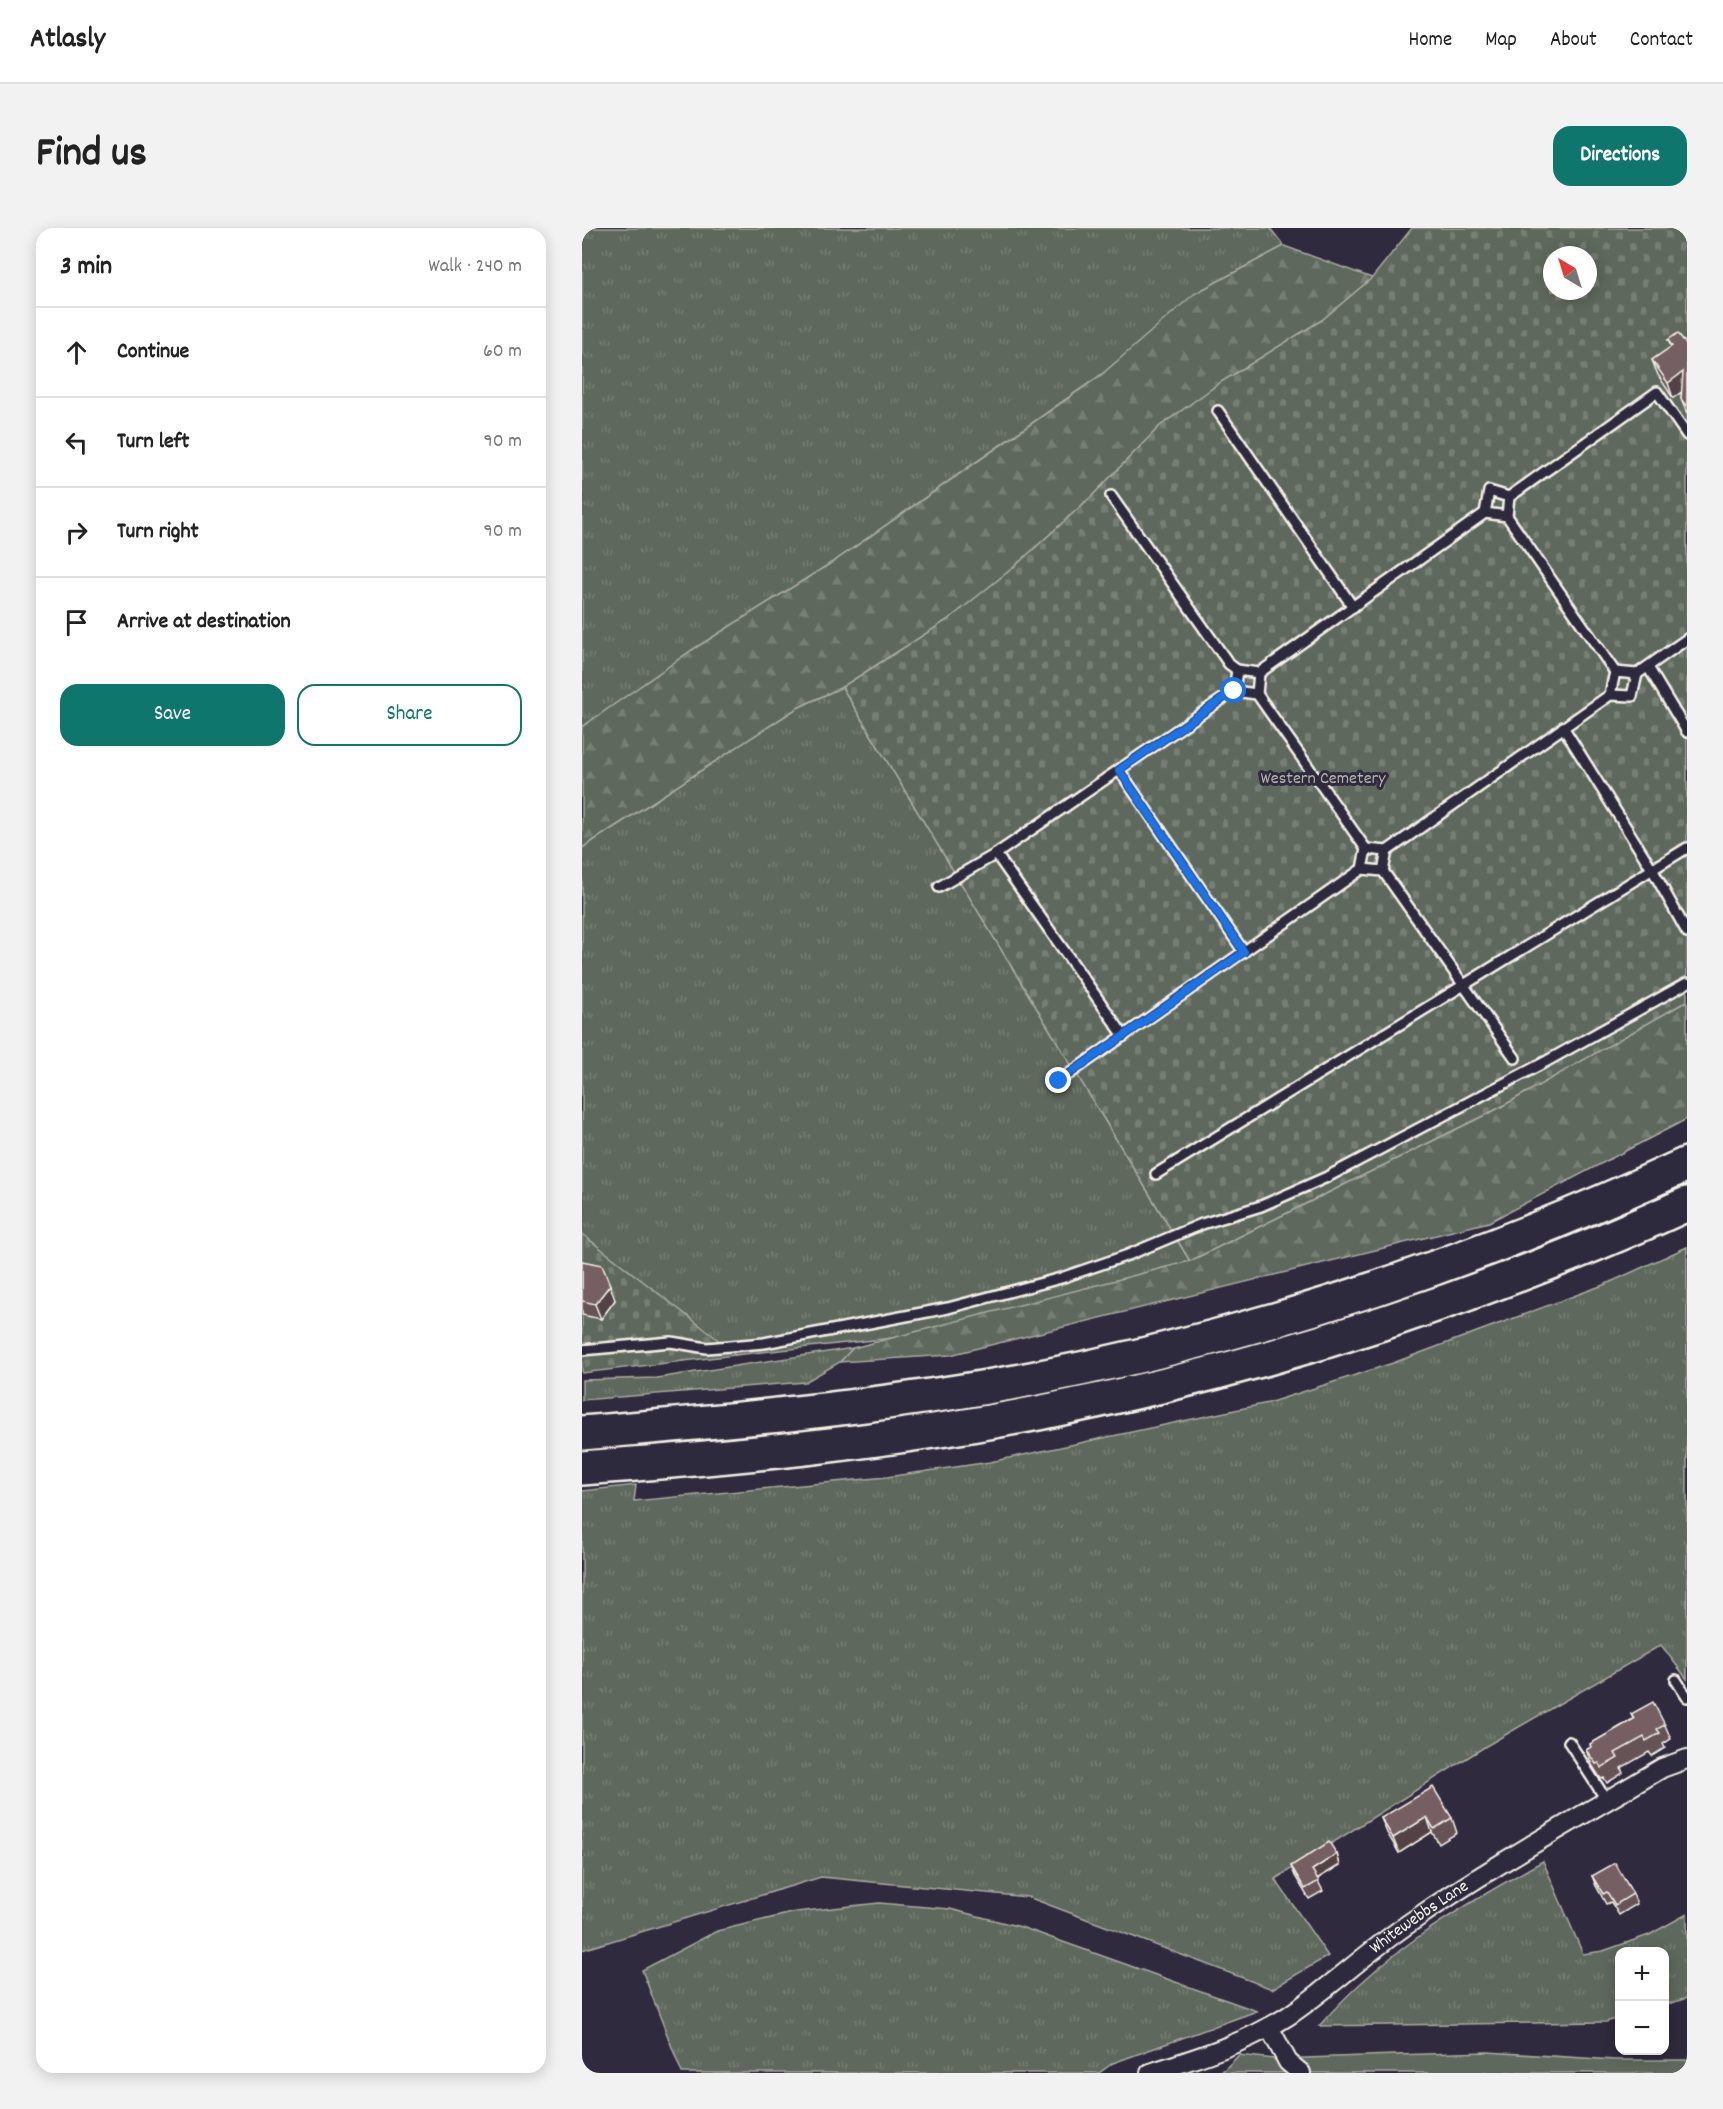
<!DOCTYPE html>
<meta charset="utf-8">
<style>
:root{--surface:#fff;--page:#f2f2f2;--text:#222;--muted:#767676;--line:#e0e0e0;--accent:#0f766e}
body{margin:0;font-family:Dekko,sans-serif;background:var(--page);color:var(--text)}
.controls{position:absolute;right:18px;bottom:18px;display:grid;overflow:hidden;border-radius:12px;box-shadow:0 3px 15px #0003}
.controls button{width:54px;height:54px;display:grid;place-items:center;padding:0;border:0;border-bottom:2px solid var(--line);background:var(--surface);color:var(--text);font:30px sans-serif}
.compass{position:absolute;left:961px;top:18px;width:54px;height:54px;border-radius:50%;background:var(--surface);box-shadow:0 3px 15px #0003;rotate:322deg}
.stop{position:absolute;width:18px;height:18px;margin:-14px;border:4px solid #1a73e8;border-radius:50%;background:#fff}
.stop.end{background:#1a73e8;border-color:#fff;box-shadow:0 2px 6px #0008}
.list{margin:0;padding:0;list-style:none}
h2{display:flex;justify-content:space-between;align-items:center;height:78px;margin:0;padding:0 24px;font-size:26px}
h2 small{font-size:20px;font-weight:400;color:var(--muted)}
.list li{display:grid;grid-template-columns:39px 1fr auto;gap:18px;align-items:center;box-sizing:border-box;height:90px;padding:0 24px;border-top:2px solid var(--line)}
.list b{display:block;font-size:22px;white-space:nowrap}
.list em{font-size:20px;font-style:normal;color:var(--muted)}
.actions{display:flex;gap:12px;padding:18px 24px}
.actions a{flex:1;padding:14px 0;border:2px solid var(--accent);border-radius:18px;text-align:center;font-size:21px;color:var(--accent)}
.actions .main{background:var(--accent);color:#fff}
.icon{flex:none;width:33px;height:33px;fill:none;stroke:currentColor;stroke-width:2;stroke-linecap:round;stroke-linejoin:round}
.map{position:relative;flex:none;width:1105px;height:1845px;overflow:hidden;border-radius:18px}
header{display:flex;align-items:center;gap:36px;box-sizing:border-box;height:84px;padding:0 30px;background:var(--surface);border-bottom:2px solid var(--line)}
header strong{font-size:28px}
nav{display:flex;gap:33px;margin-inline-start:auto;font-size:21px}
.intro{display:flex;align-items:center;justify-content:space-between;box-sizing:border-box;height:144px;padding:0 36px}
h1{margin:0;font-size:42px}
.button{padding:15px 27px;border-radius:18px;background:var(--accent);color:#fff;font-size:21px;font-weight:700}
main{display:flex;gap:36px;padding:0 36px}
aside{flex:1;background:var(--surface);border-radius:18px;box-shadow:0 3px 15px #0003}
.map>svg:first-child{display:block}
.grass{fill:url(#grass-tufts);stroke:#aaaca2;stroke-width:1.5}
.forest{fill:url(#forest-firs);stroke:#aaaca2;stroke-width:1.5}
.cemetery{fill:url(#cemetery-stones);stroke:#aaaca2;stroke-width:1.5;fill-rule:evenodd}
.garden{fill:#5f685b;stroke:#aaaca2;stroke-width:1.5}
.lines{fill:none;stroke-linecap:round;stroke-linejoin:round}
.lane-casing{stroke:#f4f1e8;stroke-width:14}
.street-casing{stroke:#f4f1e8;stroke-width:22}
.highway-casing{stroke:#f4f1e8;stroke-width:38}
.lane{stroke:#2f2a3d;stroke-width:9}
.street{stroke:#2f2a3d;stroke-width:18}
.highway{stroke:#2f2a3d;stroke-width:33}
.wall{fill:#655255;stroke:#f4f1e8;stroke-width:1.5}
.shaded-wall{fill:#524245;stroke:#f4f1e8;stroke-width:1.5}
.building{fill:#755f63;stroke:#f4f1e8;stroke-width:1.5}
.route{stroke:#1a73e8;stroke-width:8}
.labels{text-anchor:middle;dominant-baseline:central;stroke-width:6;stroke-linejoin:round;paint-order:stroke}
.park-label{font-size:18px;fill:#b1b3a9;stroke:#2f2a3d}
.street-label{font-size:18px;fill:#f4f1e8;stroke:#2f2a3d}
</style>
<header>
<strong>Atlasly</strong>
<nav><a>Home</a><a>Map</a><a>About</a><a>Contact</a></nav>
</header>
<div class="intro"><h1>Find us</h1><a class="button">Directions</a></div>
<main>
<aside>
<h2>3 min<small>Walk · 240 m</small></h2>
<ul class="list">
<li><svg class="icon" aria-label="ahead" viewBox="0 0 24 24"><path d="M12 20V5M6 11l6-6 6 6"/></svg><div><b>Continue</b></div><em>60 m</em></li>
<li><svg class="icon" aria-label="left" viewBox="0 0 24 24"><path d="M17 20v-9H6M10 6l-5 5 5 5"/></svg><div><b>Turn left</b></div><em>90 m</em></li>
<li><svg class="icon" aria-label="right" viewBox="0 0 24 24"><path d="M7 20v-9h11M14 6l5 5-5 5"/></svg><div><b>Turn right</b></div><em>90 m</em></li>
<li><svg class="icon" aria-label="arrive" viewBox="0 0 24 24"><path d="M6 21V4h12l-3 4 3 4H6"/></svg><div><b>Arrive at destination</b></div></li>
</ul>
<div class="actions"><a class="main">Save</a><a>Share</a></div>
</aside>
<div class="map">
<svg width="1105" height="1845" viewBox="0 0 1105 1845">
<defs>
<pattern id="grass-tufts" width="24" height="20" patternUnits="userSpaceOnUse" patternTransform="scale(1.5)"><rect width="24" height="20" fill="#5f685b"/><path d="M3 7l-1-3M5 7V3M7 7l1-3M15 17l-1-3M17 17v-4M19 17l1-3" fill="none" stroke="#777e73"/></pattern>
<pattern id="forest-firs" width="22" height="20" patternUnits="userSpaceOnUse" patternTransform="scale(1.5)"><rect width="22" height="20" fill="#5f685b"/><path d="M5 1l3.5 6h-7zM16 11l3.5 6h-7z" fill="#777e73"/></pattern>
<pattern id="cemetery-stones" width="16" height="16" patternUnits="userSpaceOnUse" patternTransform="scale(1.5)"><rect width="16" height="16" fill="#5f685b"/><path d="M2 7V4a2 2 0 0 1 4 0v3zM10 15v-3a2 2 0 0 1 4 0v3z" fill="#777e73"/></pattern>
</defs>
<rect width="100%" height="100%" fill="#2f2a3d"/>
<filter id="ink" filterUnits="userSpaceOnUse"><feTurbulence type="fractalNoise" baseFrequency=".0167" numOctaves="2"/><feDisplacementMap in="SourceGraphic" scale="12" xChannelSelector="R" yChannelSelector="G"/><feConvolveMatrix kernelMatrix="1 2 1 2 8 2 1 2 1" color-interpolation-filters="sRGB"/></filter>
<g filter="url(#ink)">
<g class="grass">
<polygon points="0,0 688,0 702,18 619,62 524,143 254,332 110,422 0,501"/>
<polygon points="260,459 608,1033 320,1109 153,1127 0,1006 0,620 215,480"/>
<polygon points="1105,1019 1105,1451 1079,1417 904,1518 693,1651 746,1728 690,1761 446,1669 239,1649 0,1722 0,1263 54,1257 52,1273 305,1249 408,1234 686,1175 811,1135 1024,1056"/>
<polygon points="271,1120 258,1134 223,1154 0,1172 0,1152 75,1150"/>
<path d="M961,1633L1001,1726L1021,1723L1067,1707L1105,1686V1770L1083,1777L1082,1724H1038L1037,1790L1024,1794L737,1798C800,1725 876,1680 961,1633Z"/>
<polygon points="297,1675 368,1681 439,1699 675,1783 531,1835 517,1845 100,1845 60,1742 135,1703 214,1684"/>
</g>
<g class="forest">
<polygon points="702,18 790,50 740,92 639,154 578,198 510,268 432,339 367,391 260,459 215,480 0,620 0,499 110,422 254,332 518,148 612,66"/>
<polygon points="1105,773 1105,891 907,994 368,1127 258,1134 271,1120 608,1033 917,880"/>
</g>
<g class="cemetery">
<path d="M830,0H1105V773L917,880L608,1033L260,459L367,391L432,339L510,268L578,198L639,154L740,92L790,50ZM970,27H1006V63H970Z"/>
<polygon points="0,1006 134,1110 153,1127 0,1145"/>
</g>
<polygon class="garden" points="905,1824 1033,1832 1105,1832 1105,1845 632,1845 642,1842 657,1827 692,1831"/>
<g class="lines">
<g class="lane-casing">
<g id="lane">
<polyline points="636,183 771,379"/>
<polyline points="529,268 647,436 655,442"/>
<polyline points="927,269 1075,164 1105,207"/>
<polyline points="925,288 903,285 907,263 927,269 925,288 1033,444"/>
<polyline points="1066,439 1105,504"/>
<polyline points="652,463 675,466 677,445"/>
<polyline points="675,466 784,621"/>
<polyline points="1028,467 1050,468 1055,446"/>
<polyline points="981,499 1070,641 1105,704"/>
<polyline points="537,542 662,724"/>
<polyline points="414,626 542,808"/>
<polyline points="780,641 801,643 805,623"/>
<polyline points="801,643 933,830"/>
<polyline points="357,659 414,626 652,463 655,442 677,445 903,285"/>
<polyline points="477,853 780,641 784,621 805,623 1028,467 1033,444 1055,446 1105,411"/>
<polyline points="574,946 1105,620"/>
<polyline points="0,1122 89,1114 125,1120 182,1115 366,1080 479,1050 546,1027 620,996 679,978 745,949 965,833 1105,755"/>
<polyline points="1094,1452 1105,1469"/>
<polyline points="987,1514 1025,1573"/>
</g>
</g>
<g class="street-casing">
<g id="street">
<polyline points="687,1799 706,1834 719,1845"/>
<path id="s1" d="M568,1845C615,1830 664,1815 706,1788C749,1759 786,1723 829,1694C910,1638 996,1590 1080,1540L1105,1531"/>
</g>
</g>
<g class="highway-casing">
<g id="highway">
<path d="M0,1205C145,1193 290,1180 434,1154C665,1111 892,1035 1105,936"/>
<path d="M0,1240C153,1229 306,1214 456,1185C680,1141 897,1071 1105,976"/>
</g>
</g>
<use href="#lane" class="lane"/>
<use href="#street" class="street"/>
<use href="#highway" class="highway"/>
</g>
<g class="wall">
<polygon points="1086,112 1104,116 1105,115 1105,186 1099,171 1100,164 1091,170 1076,147 1070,132 1089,119"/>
<polygon points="0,1033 33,1072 19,1091 0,1087"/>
<polygon points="1049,1486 1083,1497 1089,1511 1081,1516 1083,1520 1070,1528 1067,1524 1039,1540 1041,1545 1025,1555 1022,1550 1019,1551 1010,1537 1004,1522 1009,1519 1008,1516 1051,1491"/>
<polygon points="799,1590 870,1590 875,1605 857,1616 850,1604 817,1625 805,1605"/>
<polygon points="755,1626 758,1637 735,1651 741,1663 727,1671 713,1648 709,1638"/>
<polygon points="1010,1648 1051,1666 1055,1676 1037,1687 1029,1674 1024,1676 1014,1658"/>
</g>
<g class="shaded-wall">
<polygon points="1101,144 1105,160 1091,170 1086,155"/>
<polygon points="28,1057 33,1072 19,1091 13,1076"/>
<polygon points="845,1589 850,1604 817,1625 811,1610"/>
<polygon points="755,1626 758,1637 733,1652 730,1642"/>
</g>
<g class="building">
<polygon points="1096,105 1104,116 1105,115 1105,179 1099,171 1101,144 1086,155 1070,132 1090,118 1086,112"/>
<polygon points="0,1033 20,1037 28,1057 13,1076 0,1073"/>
<polygon points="1071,1474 1083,1497 1075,1501 1078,1505 1064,1513 1062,1509 1033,1525 1036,1530 1019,1540 1017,1535 1014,1536 1004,1522 1009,1519 1008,1516 1052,1491 1049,1486"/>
<polygon points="851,1559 870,1590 852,1601 845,1589 811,1610 799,1590"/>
<polygon points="747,1614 755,1626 730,1642 737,1653 723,1661 709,1638"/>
<polygon points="1033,1635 1051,1666 1033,1677 1025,1664 1021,1666 1010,1648"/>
</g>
</g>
<g class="lines" filter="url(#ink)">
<polyline class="route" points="477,853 662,724 537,542 652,463"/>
</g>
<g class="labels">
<g class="park-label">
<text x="741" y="551">Western Cemetery</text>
</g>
<g class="street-label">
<text stroke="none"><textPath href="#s1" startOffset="314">Whitewebbs Lane</textPath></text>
</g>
</g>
</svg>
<div class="controls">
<button>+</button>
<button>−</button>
</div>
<svg class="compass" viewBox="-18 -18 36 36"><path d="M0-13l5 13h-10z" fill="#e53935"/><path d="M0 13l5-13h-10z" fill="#767676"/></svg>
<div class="stop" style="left:652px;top:463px"></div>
<div class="stop end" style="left:477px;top:853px"></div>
</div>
</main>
